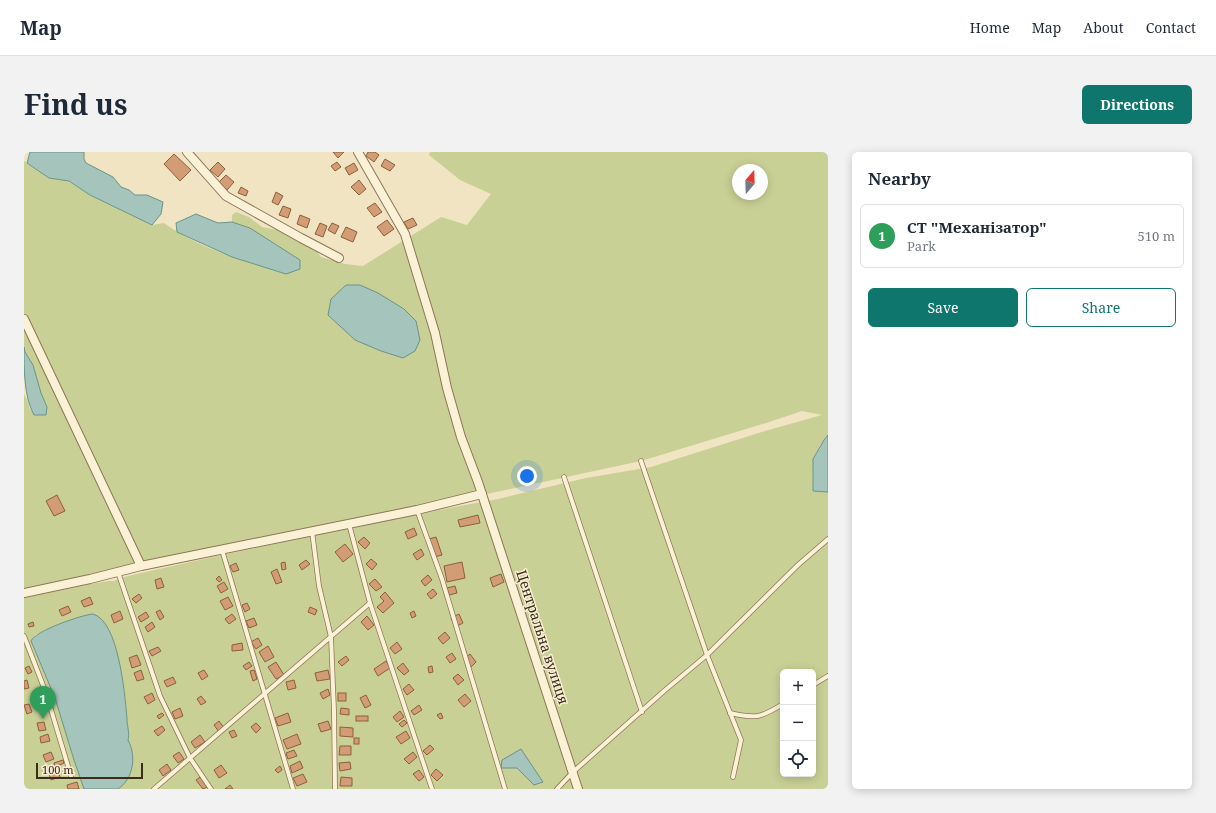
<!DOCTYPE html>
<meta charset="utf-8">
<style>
:root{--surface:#fff;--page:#f2f2f3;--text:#1f2937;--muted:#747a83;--line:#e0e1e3;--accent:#0f766e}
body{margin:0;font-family:"Noto Serif",serif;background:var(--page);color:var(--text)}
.controls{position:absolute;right:12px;bottom:12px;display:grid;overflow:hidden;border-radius:6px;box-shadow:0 2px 10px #0003}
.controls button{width:36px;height:36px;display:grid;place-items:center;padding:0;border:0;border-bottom:1px solid var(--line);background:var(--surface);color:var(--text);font:20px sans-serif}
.compass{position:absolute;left:708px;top:12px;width:36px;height:36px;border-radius:50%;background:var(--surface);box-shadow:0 2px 10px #0003;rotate:19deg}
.scale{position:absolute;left:12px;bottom:10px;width:107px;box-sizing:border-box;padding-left:4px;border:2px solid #3c2c1d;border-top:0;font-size:11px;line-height:14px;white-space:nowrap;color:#3c2c1d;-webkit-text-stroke:3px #f8eed3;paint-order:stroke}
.you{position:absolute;left:503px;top:324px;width:14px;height:14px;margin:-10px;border:3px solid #fff;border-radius:50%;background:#1a73e8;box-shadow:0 0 0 6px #1a73e833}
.badge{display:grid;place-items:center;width:26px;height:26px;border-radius:50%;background:var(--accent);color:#fff;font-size:13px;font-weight:700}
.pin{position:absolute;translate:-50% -33px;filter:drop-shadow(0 1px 2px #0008)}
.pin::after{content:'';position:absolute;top:21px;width:14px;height:12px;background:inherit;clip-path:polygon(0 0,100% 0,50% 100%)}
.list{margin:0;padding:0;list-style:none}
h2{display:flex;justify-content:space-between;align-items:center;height:52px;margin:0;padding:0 16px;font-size:17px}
h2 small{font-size:13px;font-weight:400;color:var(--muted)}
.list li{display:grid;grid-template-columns:26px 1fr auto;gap:12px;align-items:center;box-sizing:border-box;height:64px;margin:0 8px 8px;padding:0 8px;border:1px solid var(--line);border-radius:6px}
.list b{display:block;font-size:15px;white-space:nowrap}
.list p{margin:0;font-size:13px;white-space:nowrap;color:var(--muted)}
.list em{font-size:13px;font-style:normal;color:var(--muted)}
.actions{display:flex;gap:8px;padding:12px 16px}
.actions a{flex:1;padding:9px 0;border:1px solid var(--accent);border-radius:6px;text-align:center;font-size:14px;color:var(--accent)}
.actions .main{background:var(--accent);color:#fff}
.icon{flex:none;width:22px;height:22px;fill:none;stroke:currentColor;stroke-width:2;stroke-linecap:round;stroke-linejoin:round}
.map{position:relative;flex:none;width:804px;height:637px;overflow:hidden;border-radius:6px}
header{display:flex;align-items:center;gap:24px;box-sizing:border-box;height:56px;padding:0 20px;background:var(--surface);border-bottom:1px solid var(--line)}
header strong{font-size:19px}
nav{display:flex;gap:22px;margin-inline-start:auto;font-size:14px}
.intro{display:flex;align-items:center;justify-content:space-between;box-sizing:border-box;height:96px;padding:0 24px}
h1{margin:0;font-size:28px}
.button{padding:10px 18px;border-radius:6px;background:var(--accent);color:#fff;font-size:14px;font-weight:700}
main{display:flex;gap:24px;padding:0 24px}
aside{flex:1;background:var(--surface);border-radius:6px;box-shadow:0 2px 10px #0003}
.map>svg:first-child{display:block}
.green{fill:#c9d095;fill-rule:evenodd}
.water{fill:#a5c4bb;stroke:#6b9389}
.building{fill:#d29d75;stroke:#8e5e3c}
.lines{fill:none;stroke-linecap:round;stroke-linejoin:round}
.service-casing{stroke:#8d7558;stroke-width:5.5}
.minor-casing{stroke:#8d7558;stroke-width:10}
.service{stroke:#fbf1d6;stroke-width:4}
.minor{stroke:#fbf1d6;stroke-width:8}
.labels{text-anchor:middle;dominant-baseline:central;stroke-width:3;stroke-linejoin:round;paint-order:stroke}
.street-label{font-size:14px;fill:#3c2c1d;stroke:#f8eed3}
</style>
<header>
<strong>Map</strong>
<nav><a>Home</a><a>Map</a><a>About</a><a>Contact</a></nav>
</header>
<div class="intro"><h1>Find us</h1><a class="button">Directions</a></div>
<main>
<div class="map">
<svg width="804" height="637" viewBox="0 0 804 637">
<rect width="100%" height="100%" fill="#f1e4c2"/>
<path class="green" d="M406,0H804V283C787,302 789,316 789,339L804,340V637H94C108,627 112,603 104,588C106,582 103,574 103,567C101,543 95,470 69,462L35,472L11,483L8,492L31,546L50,608L60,637H0V446L72,431L85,429H89L104,424L193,404L425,356L474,347L562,326L627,315L741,279L798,263L778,259L742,271L617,309L0,441V242L4,250L6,258L23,255L17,241L9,213L1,200L0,195V9L25,26L44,29L66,43L128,73L140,71C176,97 220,109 262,122L276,108L226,76L208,70V63L212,60L225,65L238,75L253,78L292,98L297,105L321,112L339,114L417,65L443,73L467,42L436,28L405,3ZM714,18H738V42H714ZM759,520H789V622H759ZM493,616L519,630L510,632Z"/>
<g class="water">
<polygon points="6,0 60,0 60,7 62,11 89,25 97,35 105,38 111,43 123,43 139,50 137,62 128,73 66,43 45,29 25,26 3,11"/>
<polygon points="172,62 194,71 208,70 226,76 276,108 276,117 262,122 208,105 153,80 152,71"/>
<polygon points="322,133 336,133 354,141 380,157 392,169 396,188 391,199 379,206 357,199 331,188 304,163 307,147"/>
<path d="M0,195L1,200L9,213L17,241L23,255L22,263H10C0,245 0,218 0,195Z"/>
<polygon points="804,283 804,340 789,339 789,307 800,288"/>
<path d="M69,462C95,469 101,544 103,567C103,574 106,582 104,588C113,605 109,627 94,637H60L50,608L31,546L7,489C11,479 57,463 69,462Z"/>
<polygon points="497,597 519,630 510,633 493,616 477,616 478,608"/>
</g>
<g class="building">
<polygon points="309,0 320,0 314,6"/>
<polygon points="344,0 351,0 355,3 350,10 342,4"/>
<polygon points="150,2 167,18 156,29 140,12"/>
<polygon points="361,7 371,13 366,19 357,14"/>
<polygon points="194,10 201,17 194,25 186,18"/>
<polygon points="313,10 317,15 311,19 307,14"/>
<polygon points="330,11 334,18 325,23 321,16"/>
<polygon points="202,23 210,30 203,38 195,30"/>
<polygon points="335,28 342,37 335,43 327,35"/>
<polygon points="217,35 224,39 222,44 214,41"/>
<polygon points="252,40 259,44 254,53 248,50"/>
<polygon points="351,51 358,60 350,65 343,56"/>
<polygon points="259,54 267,57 264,66 255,63"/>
<polygon points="276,63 286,67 283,76 273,72"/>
<polygon points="389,66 393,73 384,77 380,70"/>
<polygon points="363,68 370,77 360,84 353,75"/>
<polygon points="296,71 303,74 299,85 291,82"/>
<polygon points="308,71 315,74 311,82 304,78"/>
<polygon points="322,75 333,80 329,90 317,85"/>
<polygon points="33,343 41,359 30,364 22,349"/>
<polygon points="454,363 456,371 436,375 434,368"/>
<polygon points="390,376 393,383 384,387 381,380"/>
<polygon points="340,385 346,391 341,397 334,390"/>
<polygon points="412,385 418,403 410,405 405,387"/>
<polygon points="321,392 329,402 319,410 311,400"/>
<polygon points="397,397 400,403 393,408 389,402"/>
<polygon points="347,407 353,412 348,418 342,412"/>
<polygon points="282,408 286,412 278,418 275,413"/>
<polygon points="261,410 262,417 258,418 257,411"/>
<polygon points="438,410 441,426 423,430 420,414"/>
<polygon points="212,411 215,418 209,420 206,414"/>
<polygon points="253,417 258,430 252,432 247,420"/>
<polygon points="477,422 480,430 469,435 466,426"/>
<polygon points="404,423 408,428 401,434 397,429"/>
<polygon points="195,424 198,428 195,430 192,427"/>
<polygon points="137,426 140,435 133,437 131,428"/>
<polygon points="351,427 358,435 352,439 345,432"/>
<polygon points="200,430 204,437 197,441 193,434"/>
<polygon points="431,434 433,441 425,443 423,436"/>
<polygon points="409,437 413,442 407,447 403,442"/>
<polygon points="361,440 370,451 359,461 353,455 360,449 356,445"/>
<polygon points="115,442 118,446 112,451 108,447"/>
<polygon points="66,445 69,452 60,455 57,449"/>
<polygon points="204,445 209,454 201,458 196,449"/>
<polygon points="223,451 226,457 221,460 218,453"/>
<polygon points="44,454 47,460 38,464 35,458"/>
<polygon points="286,455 293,458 291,463 284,460"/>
<polygon points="136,458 140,465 136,468 132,460"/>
<polygon points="96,459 99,467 90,471 87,463"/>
<polygon points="390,459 392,464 388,466 386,461"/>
<polygon points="122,460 125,465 117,470 114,465"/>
<polygon points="208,462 212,467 205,472 201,467"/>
<polygon points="435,462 439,471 431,475 427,466"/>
<polygon points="343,464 350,473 344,478 337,470"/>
<polygon points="230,466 233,473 225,476 222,469"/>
<polygon points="9,470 10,474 5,475 4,472"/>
<polygon points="128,470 131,475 124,480 121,475"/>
<polygon points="421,480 426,486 419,492 414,486"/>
<polygon points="234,486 238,493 232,497 227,490"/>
<polygon points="373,490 378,497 371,502 366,496"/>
<polygon points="218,491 219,498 208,499 208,493"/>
<polygon points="244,494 250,505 241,510 235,500"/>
<polygon points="134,495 137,499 128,504 125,499"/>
<polygon points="428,501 432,507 426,511 422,505"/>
<polygon points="446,502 452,510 447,515 440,507"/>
<polygon points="113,503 117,513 108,516 105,506"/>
<polygon points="322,504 325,508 318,514 314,510"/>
<polygon points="362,509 366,516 354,524 350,517"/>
<polygon points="225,510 228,514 222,518 219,514"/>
<polygon points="252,510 260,523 252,527 244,515"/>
<polygon points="379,511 385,519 380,523 373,516"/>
<polygon points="5,514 8,520 4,522 1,516"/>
<polygon points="408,514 409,520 405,521 404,515"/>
<polygon points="117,518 120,527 113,529 110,521"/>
<polygon points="180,518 184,524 178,528 174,521"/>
<polygon points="230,518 233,527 229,529 226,519"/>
<polygon points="304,518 306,527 293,529 291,521"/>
<polygon points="434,522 440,528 434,533 429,526"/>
<polygon points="149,525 152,531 143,535 140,529"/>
<polygon points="3,528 5,536 0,537 0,529"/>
<polygon points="270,528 272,536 264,538 262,530"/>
<polygon points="385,532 390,538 383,543 379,537"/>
<polygon points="304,537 306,543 299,547 296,541"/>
<polygon points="128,541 131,548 124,552 120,545"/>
<rect x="314" y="541" width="8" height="8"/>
<polygon points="441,542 447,549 440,555 434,548"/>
<polygon points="342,543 347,553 341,556 336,546"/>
<polygon points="177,544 182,550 177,553 173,547"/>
<polygon points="5,552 8,560 3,562 0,553"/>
<polygon points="395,553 398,558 390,563 387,559"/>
<polygon points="156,556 159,564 151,567 148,560"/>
<polygon points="317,556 325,557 325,563 316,562"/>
<polygon points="376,559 380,565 373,570 369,565"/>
<polygon points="138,561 140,563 135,567 133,564"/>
<polygon points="264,561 267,570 254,574 251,566"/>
<polygon points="417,561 419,566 416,567 413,563"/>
<rect x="332" y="564" width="12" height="5"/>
<polygon points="380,568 383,571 378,575 375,572"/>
<polygon points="195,569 200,576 195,580 190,573"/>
<polygon points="304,569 307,577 297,580 294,572"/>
<polygon points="20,570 22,578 15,579 13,571"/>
<polygon points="232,571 237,576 232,581 227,575"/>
<polygon points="138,574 141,578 134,584 130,579"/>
<polygon points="316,575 329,576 329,585 316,584"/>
<polygon points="210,578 213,584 208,586 205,580"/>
<polygon points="382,579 386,586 377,592 372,585"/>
<polygon points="24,582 26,589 17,591 16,585"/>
<polygon points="273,582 277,592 263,597 259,588"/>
<polygon points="176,583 181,590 171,596 167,590"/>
<rect x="330" y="586" width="5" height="6"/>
<polygon points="406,593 410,597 403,603 399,599"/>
<polygon points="316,594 327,594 327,603 315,603"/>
<polygon points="270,598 273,604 264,607 262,601"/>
<polygon points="27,600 30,607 22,610 19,603"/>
<polygon points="155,600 160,607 154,611 149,604"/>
<polygon points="389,600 393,605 385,612 380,607"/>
<polygon points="39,608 40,611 31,615 30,611"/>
<polygon points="276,609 279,616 268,621 266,614"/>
<polygon points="326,610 327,617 316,619 315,611"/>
<polygon points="143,612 147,618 139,624 135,618"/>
<polygon points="197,613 203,621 195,626 190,618"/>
<polygon points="256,614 258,618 254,621 251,618"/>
<polygon points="412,617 419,623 413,629 407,623"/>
<polygon points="395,618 400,625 395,629 389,622"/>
<polygon points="34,619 36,625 27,628 25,622"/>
<polygon points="279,622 283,630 273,634 269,626"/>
<polygon points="176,625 183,635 179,637 172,628"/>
<polygon points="317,625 328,626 328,634 316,634"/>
<polygon points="53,630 55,637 44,637 43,633"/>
<polygon points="206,633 209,637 201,637"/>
</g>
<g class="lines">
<g class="service-casing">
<g id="service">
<polyline points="617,309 683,503 717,588 709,625"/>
<polyline points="540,325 618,560"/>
<polyline points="393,358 418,427 481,637"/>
<polyline points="325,372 346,451 408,637"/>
<polyline points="288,379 295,434 307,485 310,559 311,637"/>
<polyline points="198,398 269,637"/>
<polyline points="94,420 136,544 166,606 187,637"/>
<polyline points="0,484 22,541 47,624"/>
<polyline points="789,533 804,524"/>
<path d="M706,561C732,567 736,566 759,552"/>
<polyline points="130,637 346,451"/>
<polyline points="533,637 549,620 640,539 683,503 774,413 804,387"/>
</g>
</g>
<g class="minor-casing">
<g id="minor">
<polyline points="163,0 202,44 277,86 315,106"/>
<polyline points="334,0 381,82 411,181 423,236 437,285 454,330 554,637"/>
<polyline points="0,167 117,414"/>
<polyline points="0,441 66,427 117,414 393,358 458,342"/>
</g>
</g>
<use href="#service" class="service"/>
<use href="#minor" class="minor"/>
</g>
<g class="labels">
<g class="street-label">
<text transform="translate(519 485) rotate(72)">Центральна вулиця</text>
</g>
</g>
</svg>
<div class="controls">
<button>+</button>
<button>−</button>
<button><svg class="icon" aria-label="locate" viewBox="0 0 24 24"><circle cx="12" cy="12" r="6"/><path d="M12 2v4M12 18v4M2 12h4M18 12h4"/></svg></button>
</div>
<svg class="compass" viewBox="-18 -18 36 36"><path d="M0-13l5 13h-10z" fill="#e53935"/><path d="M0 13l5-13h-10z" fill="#747a83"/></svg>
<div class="scale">100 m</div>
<div class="you"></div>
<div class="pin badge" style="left:19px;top:567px;background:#2e9e5b">1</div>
</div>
<aside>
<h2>Nearby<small></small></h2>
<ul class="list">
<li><span class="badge" style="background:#2e9e5b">1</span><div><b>СТ &quot;Механізатор&quot;</b><p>Park</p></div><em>510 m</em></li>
</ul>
<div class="actions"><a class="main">Save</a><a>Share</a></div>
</aside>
</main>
